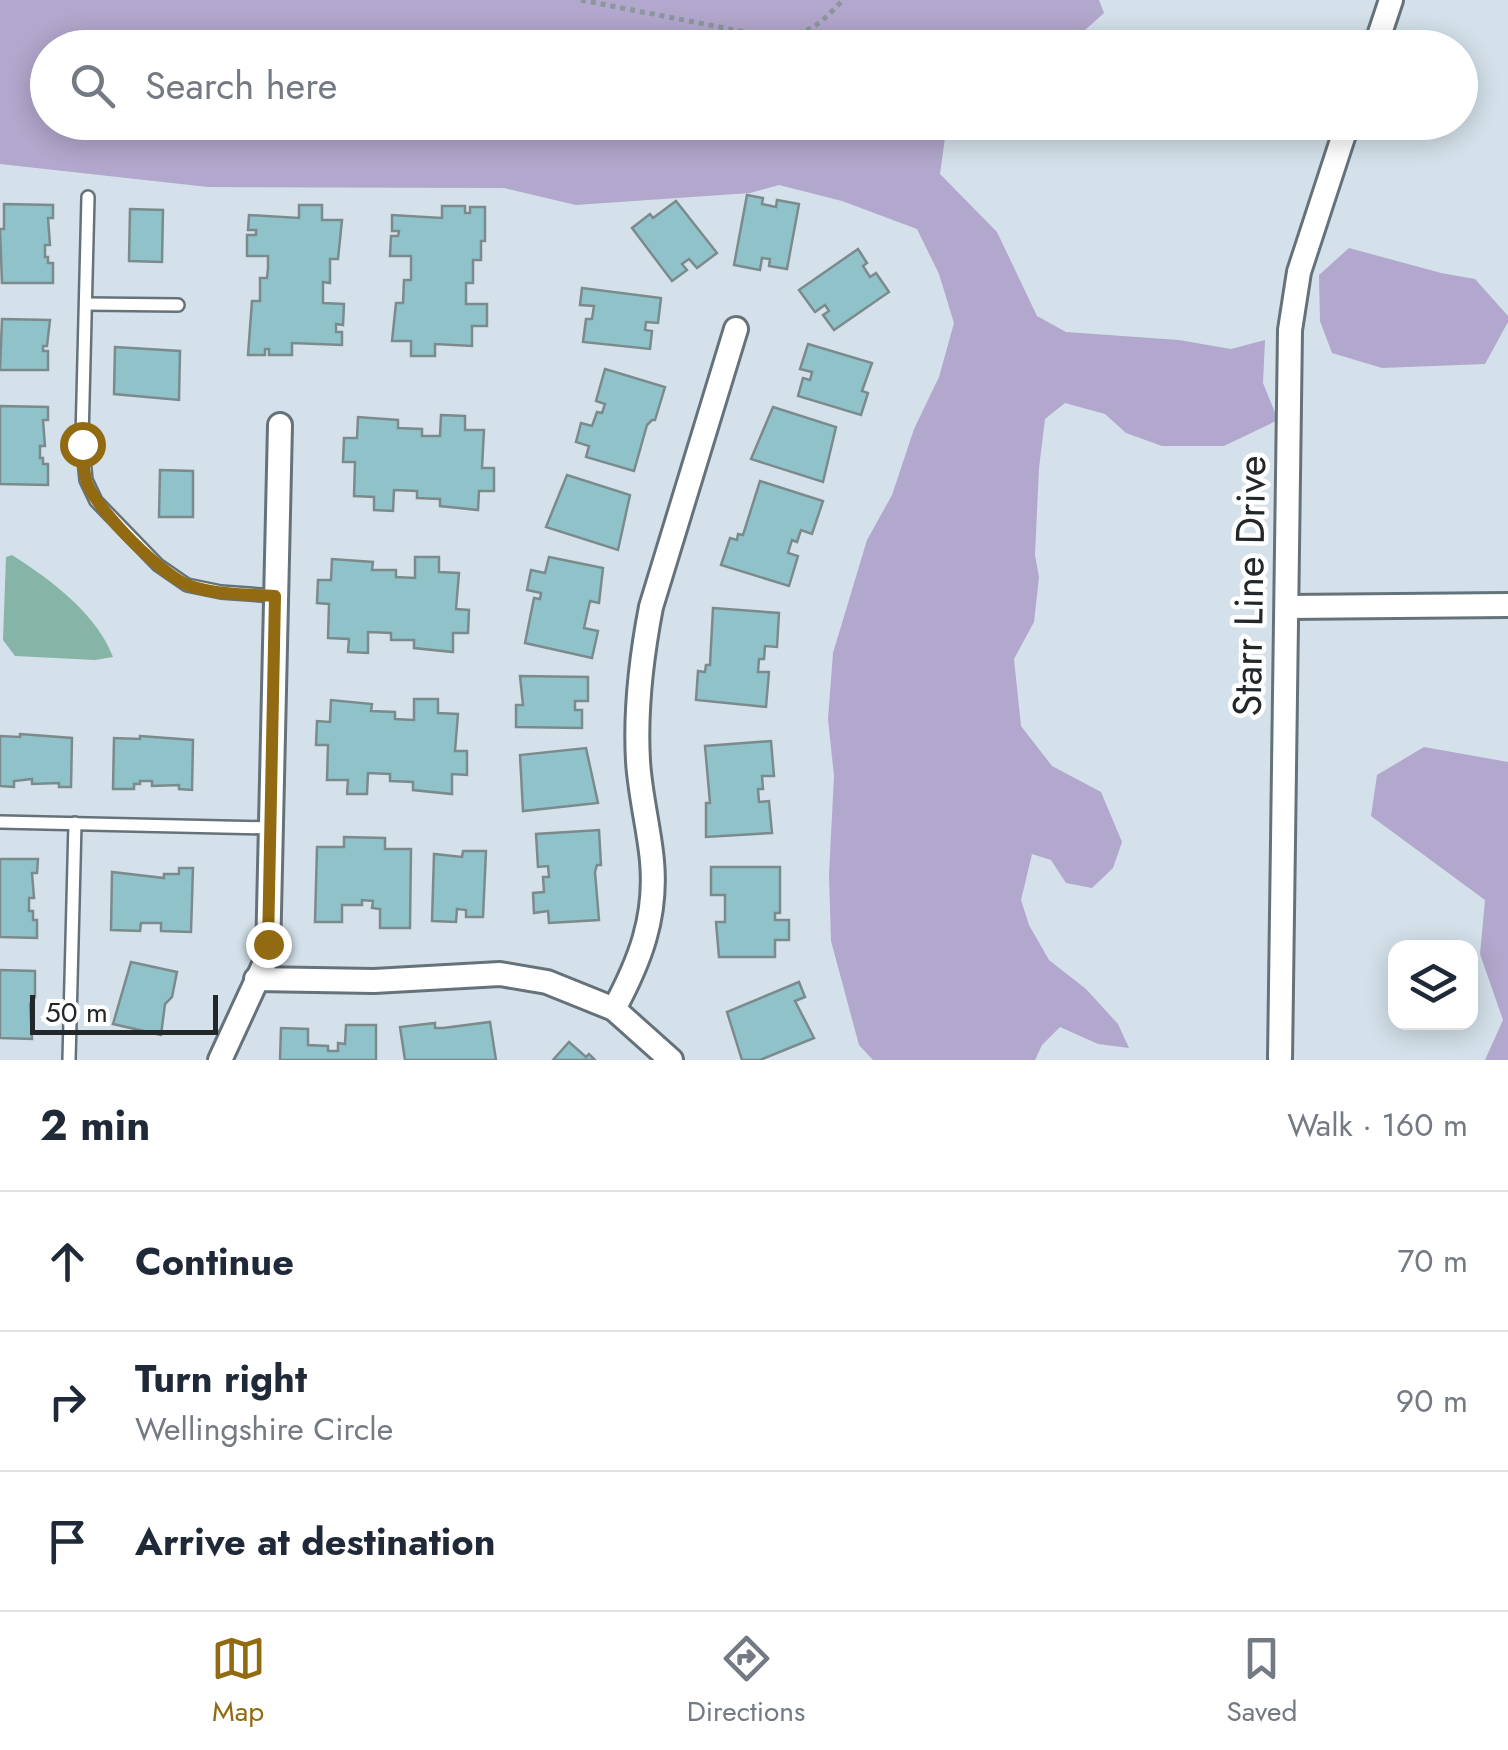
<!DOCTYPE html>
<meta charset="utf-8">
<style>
:root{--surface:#fff;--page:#f2f2f3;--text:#1f2937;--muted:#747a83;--line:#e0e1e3;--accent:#916a11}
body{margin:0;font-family:Jost,sans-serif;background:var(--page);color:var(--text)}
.controls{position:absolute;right:30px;bottom:30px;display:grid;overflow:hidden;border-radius:20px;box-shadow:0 5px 25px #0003}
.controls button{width:90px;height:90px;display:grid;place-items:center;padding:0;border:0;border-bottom:2px solid var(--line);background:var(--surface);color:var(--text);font:50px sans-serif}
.scale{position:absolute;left:30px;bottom:25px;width:188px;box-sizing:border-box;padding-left:10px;border:5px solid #22272a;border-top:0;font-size:28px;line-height:35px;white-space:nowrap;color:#22272a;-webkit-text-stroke:8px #fff;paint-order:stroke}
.stop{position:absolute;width:30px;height:30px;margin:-22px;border:8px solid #916a11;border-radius:50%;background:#fff}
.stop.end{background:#916a11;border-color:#fff;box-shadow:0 2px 10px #0008}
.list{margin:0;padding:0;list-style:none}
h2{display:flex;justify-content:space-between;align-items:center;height:130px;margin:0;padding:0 40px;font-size:42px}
h2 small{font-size:32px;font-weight:400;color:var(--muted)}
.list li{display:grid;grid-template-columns:65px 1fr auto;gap:30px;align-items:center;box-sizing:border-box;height:140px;padding:0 40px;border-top:2px solid var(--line)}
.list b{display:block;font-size:38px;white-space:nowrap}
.list p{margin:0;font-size:32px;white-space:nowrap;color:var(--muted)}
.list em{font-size:32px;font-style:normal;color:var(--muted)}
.icon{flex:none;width:55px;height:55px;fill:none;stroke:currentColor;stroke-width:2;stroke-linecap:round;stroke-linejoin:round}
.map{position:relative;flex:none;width:1508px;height:1060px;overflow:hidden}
.search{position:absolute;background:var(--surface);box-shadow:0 5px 25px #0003;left:30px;right:30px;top:30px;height:110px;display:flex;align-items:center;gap:25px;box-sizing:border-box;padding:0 35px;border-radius:55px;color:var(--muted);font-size:38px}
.sheet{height:550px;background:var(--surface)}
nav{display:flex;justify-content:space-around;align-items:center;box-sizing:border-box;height:140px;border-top:2px solid var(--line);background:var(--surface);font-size:28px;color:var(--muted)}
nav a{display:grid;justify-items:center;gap:5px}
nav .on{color:var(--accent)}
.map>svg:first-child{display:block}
.green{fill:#b2a7cc}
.water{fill:#86b4a6}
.building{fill:#90c2c9;stroke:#7b8b8d;stroke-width:2.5}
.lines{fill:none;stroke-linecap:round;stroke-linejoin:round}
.lane-casing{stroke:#66727a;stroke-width:16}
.street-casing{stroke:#66727a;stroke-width:28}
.path{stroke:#8c969c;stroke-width:5;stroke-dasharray:5 5;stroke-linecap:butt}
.lane{stroke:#fff;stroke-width:11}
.street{stroke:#fff;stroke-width:22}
.route{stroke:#916a11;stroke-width:12}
.labels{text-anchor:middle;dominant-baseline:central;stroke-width:9;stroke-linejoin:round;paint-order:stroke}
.street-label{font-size:40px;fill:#22272a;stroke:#fff}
</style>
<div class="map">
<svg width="1508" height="1060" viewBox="0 0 1508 1060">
<rect width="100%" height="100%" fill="#d4e1ea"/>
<g class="green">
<polygon points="0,0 1099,0 1104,13 1073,41 1070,48 48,48 48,122 947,123 940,174 997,232 1037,316 1066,332 1179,340 1231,349 1265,340 1263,383 1278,420 1224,446 1162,446 1126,433 1105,414 1065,403 1045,419 1039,468 1035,555 1039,577 1034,622 1014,659 1021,726 1052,766 1101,792 1122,842 1113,868 1092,888 1066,883 1051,860 1032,854 1021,900 1029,925 1049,960 1086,989 1118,1024 1129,1048 1098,1044 1060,1027 1042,1045 1035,1060 873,1060 859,1045 831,941 829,875 834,776 828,719 833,653 867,540 892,495 914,429 939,377 954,323 939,274 917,229 842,201 779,185 750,193 576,205 504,188 208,187 0,164"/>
<polygon points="1349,248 1441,273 1475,279 1508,316 1508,322 1485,364 1382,368 1332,353 1320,321 1319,275"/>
<polygon points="1424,747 1508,762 1508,1060 1485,1060 1503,1020 1480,954 1485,900 1371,816 1377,775"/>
</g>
<path class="water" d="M12,555C51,580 96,613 113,657L95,660L15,656L3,640L6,557Z"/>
<g class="building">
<polygon points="747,195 763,198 762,204 776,207 777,200 799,204 787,269 769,266 770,259 762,258 760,270 734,265"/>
<polygon points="676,201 717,253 697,268 689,259 682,264 687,270 672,281 632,228 650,214 653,218"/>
<polygon points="4,204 53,205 53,218 48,218 50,245 45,245 45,257 48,257 48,263 53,263 53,283 2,283 0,229 4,229"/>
<polygon points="299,205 322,205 322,220 342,220 338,259 330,259 330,283 323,282 323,303 344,304 343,325 336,324 336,332 342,332 342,345 292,343 292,355 269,355 269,349 265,349 265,355 248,355 252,301 260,301 260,278 267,278 268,268 268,256 247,256 247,235 256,235 256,230 248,230 249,215 299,218"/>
<polygon points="442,206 465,206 465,213 470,213 470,207 485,207 485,241 481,241 481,260 473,260 473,283 466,283 466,304 487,304 487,326 472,326 472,346 435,344 435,356 411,356 411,341 392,341 396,303 403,303 404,280 411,280 411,256 390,256 391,236 398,236 399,231 392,231 392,215 442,218"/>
<polygon points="130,209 163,210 162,262 129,261"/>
<polygon points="858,249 867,263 863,266 870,277 876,273 889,292 834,330 823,315 829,311 825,305 815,312 799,290"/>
<polygon points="582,288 661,298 658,323 646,322 645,330 652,331 650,349 583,342 586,319 592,319 594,306 580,305"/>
<polygon points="2,319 50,320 47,346 43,346 43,351 48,351 48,370 0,370"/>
<polygon points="808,344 872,363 862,391 868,393 861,415 798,396 803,378 810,380 812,372 800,369"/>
<polygon points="115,347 180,351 179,400 114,394"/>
<polygon points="605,369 665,387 655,420 652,420 647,425 634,471 586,457 589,446 576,442 581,423 592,426 597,412 602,413 605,404 596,401"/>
<polygon points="0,406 48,407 48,420 43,420 45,446 40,446 40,458 43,458 43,464 48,464 48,485 0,484"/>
<polygon points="773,407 836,427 823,482 751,459"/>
<polygon points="441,415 465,416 465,430 484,430 482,468 494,468 494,491 479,491 478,510 440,506 440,499 417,498 417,491 394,490 393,511 374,510 374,497 354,496 355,462 343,462 344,438 357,438 358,417 398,420 398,428 422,429 422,436 440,436"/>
<polygon points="160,470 193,471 193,517 159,517"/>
<polygon points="567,475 630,495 618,550 546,527"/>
<polygon points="760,481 823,501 812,534 801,530 797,542 792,540 788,553 798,556 789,586 721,565 730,538 737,540 738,534 743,535"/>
<polygon points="415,557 439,557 439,572 459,573 456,609 469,610 468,633 453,633 453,652 414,648 414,640 391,640 391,633 368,632 368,653 348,652 349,639 328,638 329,604 317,603 318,580 331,580 332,559 373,562 372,570 396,570 396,577 415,578"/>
<polygon points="549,557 603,568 599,603 590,601 584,628 598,631 592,658 525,643 534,598 540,599 541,593 527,590 531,570 545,573"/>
<polygon points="713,608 779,613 777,647 765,646 764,659 759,659 758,672 769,672 766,707 696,700 698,671 705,672 706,665 710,665"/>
<polygon points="520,676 588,677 588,701 575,701 575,710 582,710 582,728 516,727 516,705 523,705"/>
<polygon points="414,699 438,699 438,713 458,714 455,751 467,751 467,775 452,774 452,794 413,790 413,782 390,781 390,774 368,773 367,794 347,794 348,780 327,780 328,745 316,745 317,721 330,722 331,700 372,704 371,711 395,712 395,719 414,720"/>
<polygon points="20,734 72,738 71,787 59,787 59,783 32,784 32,779 14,781 14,787 0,786 0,736 20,737"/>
<polygon points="140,736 193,740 192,790 179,789 179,785 152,786 152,781 140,781 140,784 134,784 134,789 113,789 114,738 140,739"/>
<polygon points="771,741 774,776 762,776 763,789 758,789 759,802 769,801 772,833 706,837 706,803 710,803 705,746"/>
<polygon points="586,748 598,803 523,811 520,755"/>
<polygon points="599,830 601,865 597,865 595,872 599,920 549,923 548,911 534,913 533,893 544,892 543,877 549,877 548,866 538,867 536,834"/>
<polygon points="344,837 385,838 385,849 411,849 410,928 380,928 380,909 372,908 373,901 362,900 362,905 342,905 342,922 315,922 317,847 344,847"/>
<polygon points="463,851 486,851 483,917 466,917 466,910 457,909 456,922 432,921 434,854 462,857"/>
<polygon points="0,859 38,859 37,873 32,873 34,898 29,898 29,911 33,911 33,920 37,920 37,938 0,937"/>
<polygon points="711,867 780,867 780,913 775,913 775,920 789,920 789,940 775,940 775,957 719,957 716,922 725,922 725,895 711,895"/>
<polygon points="179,868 193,868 191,932 161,931 161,923 141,923 140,931 111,930 112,872 164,878 164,874 179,874"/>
<polygon points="131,962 177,972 172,997 165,1004 161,1035 113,1024"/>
<polygon points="0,970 35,971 35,997 30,1004 32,1039 0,1038"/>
<polygon points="799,982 805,997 795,1001 814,1038 760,1060 742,1060 727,1012"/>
<polygon points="490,1022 496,1060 405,1060 400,1027 435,1023 435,1028 443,1028"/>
<polygon points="346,1025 376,1025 376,1060 280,1060 281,1028 308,1029 308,1045 328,1046 328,1051 338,1051 338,1043 345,1044"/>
<polygon points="569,1042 586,1057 589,1054 595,1060 553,1060"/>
</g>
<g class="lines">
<g class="lane-casing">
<g id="lane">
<polyline points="88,197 82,439 86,480 96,501 158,565 187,585 221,592 275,596"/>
<polyline points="86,304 178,305"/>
<polyline points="0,822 271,828"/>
<polyline points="69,1060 75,823"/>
</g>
</g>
<g class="street-casing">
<g id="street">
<polyline points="1375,48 1391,0"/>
<polyline points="1287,607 1508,605"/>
<polyline points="256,979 374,981 500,974 547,982 614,1009 671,1060"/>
<path d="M614,1009C640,961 657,917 652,861C649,828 640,795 638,761C635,708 641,659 651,607L736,329"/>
<polyline points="220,1060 268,956 280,425"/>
<polyline points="1280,1060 1290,330 1299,272 1348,122"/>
</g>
</g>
<path class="path" d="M581,0L776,38C811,33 819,25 843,0"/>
<use href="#lane" class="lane"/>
<use href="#street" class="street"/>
</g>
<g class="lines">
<path class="route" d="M82,444C83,457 83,471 87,483C97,510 162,576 190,586C217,595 247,594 275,596L268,944"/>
</g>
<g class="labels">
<g class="street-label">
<text transform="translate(1249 586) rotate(-89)">Starr Line Drive</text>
</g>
</g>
</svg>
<div class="controls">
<button><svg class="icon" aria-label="layers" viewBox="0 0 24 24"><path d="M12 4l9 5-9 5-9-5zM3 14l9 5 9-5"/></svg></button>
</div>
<div class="scale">50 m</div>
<div class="stop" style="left:82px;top:444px"></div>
<div class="stop end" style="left:268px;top:944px"></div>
<div class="search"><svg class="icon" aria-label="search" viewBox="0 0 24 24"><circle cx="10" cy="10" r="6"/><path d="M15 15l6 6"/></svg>Search here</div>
</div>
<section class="sheet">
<h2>2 min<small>Walk · 160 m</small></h2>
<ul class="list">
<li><svg class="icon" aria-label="ahead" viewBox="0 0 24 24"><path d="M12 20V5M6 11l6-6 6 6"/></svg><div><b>Continue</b></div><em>70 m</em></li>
<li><svg class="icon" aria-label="right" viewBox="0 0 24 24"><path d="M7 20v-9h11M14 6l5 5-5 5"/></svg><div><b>Turn right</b><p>Wellingshire Circle</p></div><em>90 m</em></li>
<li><svg class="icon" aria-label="arrive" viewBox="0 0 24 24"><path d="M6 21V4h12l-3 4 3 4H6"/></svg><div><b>Arrive at destination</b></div></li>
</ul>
</section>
<nav>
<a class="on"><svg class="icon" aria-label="map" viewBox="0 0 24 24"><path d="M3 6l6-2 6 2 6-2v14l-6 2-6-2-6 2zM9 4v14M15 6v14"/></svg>Map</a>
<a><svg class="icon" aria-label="directions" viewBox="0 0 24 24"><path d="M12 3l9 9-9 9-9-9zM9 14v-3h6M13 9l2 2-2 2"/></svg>Directions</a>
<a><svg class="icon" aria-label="saved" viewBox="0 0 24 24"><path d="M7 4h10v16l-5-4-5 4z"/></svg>Saved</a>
</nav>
